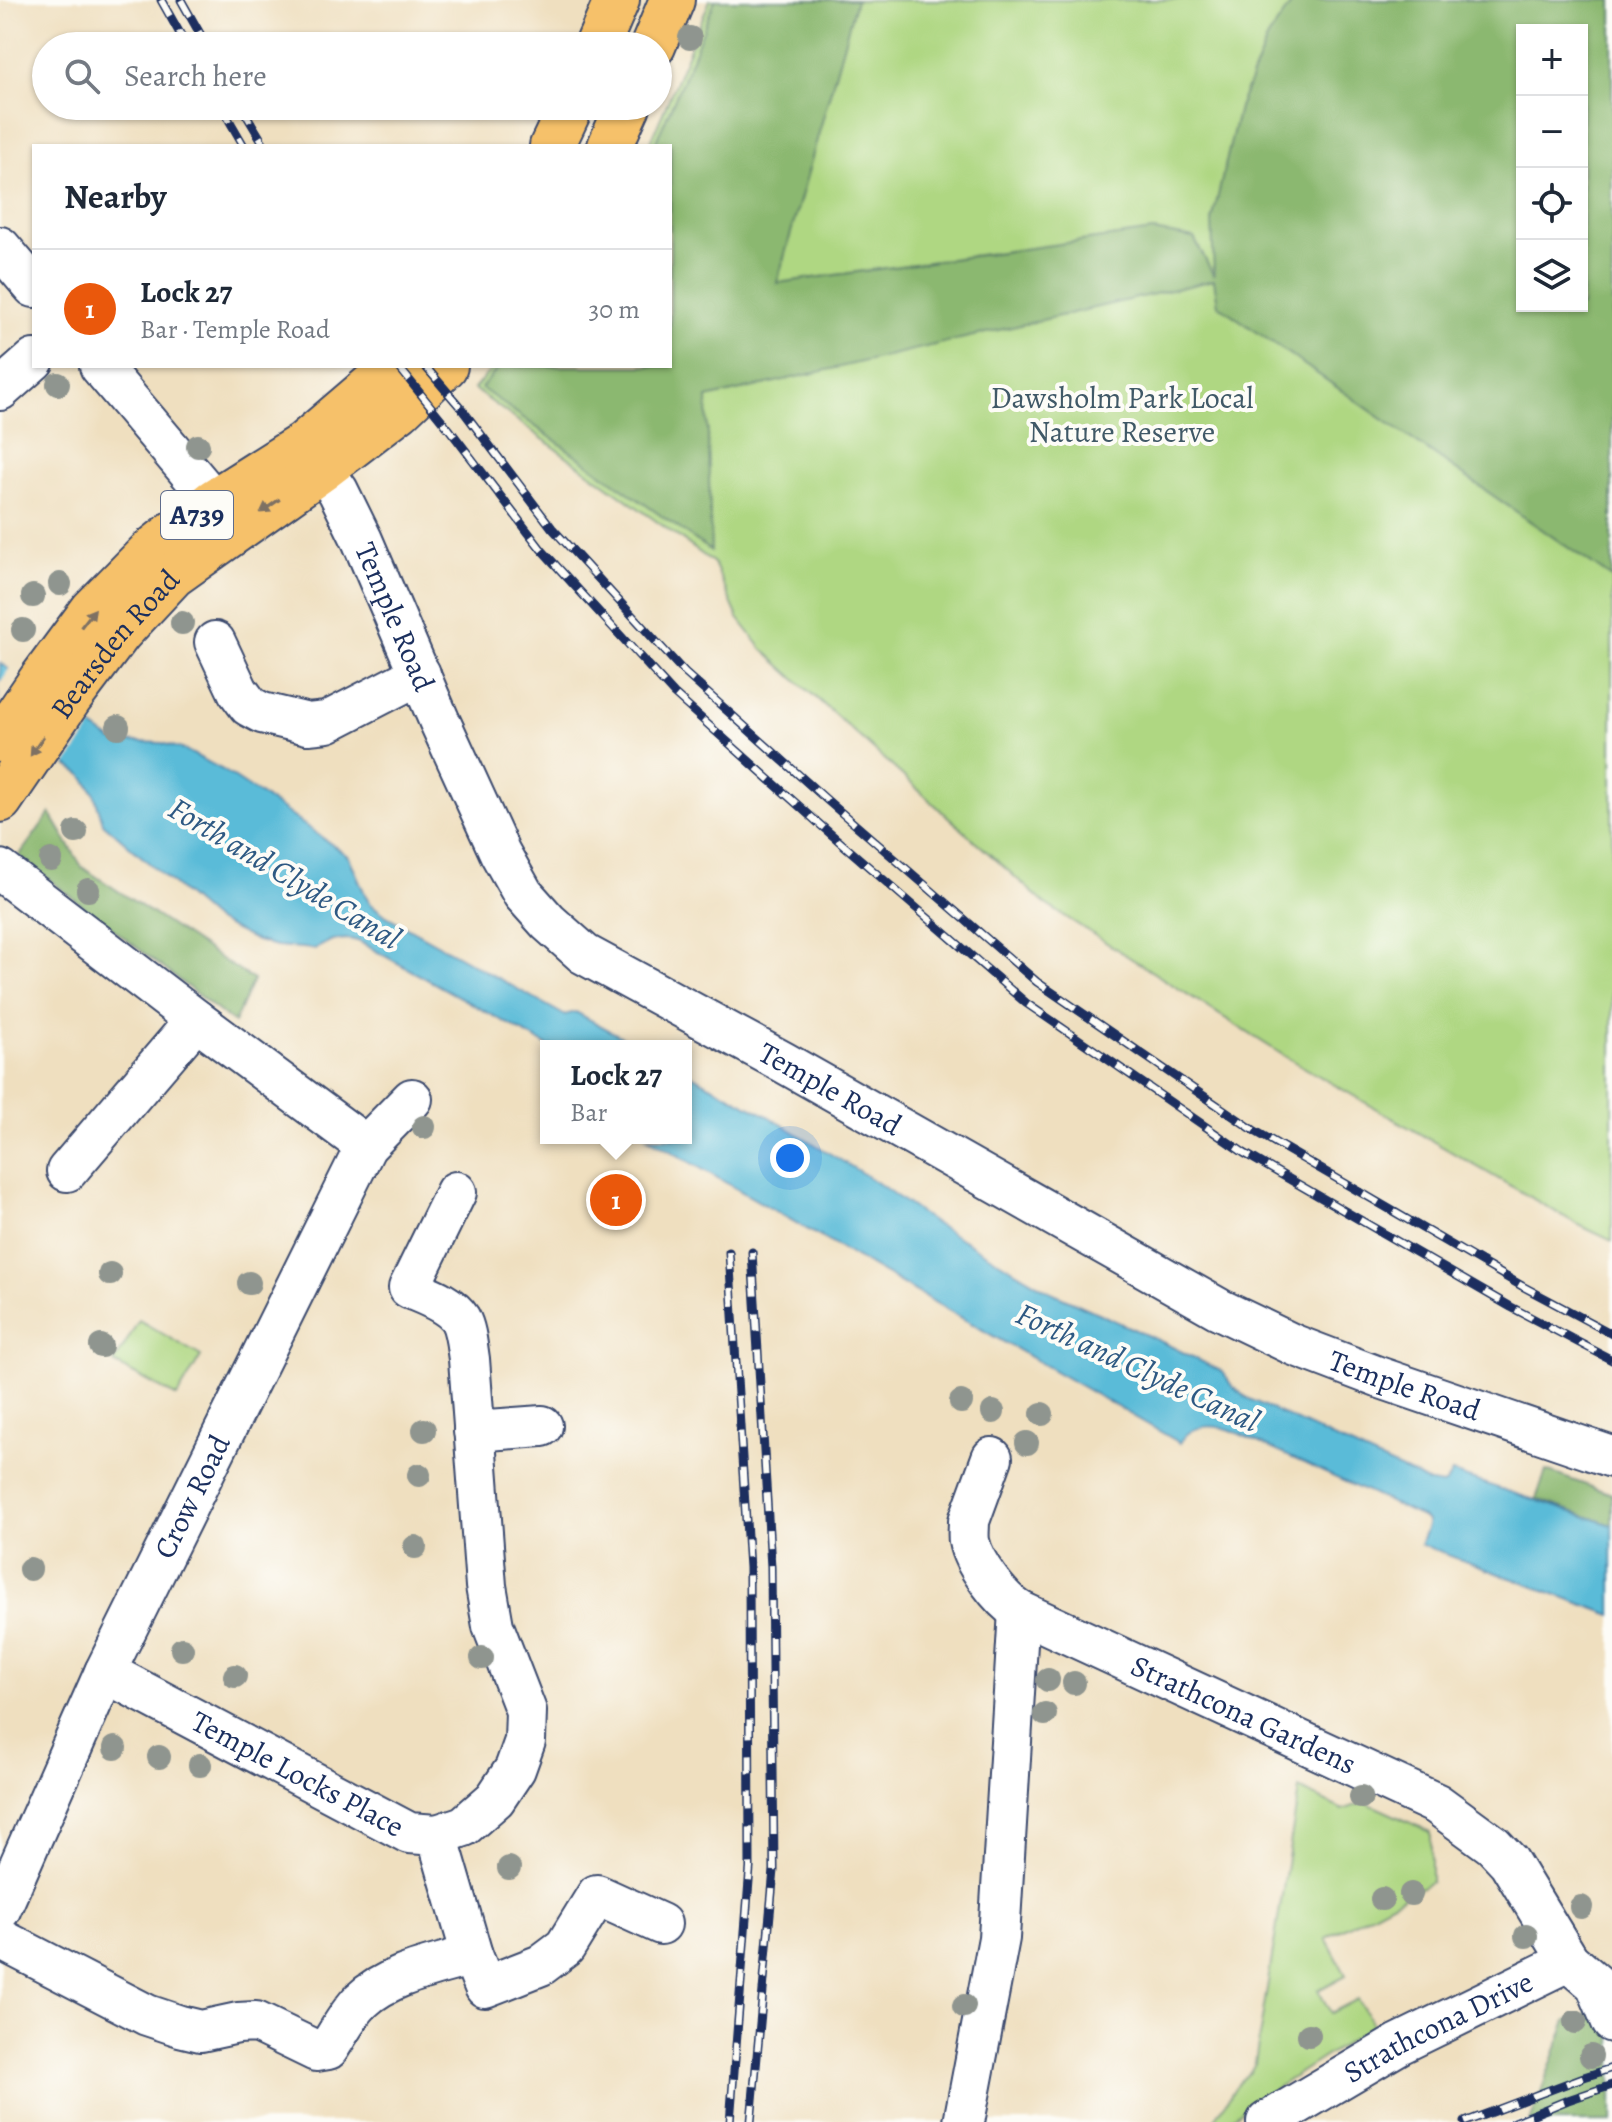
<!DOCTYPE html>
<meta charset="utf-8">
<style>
:root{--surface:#fff;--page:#f6f6f7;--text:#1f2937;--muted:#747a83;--line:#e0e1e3;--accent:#ea580c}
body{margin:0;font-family:Alegreya,serif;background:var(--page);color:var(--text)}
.controls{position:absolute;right:24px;top:24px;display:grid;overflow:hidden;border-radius:0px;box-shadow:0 2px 6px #0004}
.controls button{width:72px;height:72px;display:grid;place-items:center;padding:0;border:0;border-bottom:2px solid var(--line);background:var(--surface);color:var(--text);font:40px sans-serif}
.you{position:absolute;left:790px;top:1158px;width:28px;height:28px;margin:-20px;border:6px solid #fff;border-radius:50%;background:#1a73e8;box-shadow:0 0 0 12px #1a73e833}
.badge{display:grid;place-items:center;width:52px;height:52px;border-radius:50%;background:var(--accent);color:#fff;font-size:26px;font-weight:700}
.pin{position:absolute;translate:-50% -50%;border:4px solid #fff;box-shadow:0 2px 8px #0006}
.popup{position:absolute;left:540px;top:1040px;width:152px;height:104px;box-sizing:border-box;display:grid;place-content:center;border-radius:0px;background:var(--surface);filter:drop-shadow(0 2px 6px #0005);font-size:26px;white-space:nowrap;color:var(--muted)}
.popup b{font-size:30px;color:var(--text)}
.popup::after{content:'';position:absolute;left:50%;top:100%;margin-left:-16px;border:16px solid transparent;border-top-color:var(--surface)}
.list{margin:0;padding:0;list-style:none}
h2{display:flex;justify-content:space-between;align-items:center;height:104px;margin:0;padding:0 32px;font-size:34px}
h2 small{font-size:26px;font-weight:400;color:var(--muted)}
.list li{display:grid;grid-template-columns:52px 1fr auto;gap:24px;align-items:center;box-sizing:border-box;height:120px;padding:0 32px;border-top:2px solid var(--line)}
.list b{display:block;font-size:30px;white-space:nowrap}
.list p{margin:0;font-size:26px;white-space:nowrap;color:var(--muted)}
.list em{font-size:26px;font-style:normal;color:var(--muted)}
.icon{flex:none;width:44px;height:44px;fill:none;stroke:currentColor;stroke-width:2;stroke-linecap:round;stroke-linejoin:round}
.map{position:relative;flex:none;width:1612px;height:2122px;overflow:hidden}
.search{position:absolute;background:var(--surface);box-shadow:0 2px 6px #0004;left:32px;top:32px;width:640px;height:88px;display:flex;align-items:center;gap:20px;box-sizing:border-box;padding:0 28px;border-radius:44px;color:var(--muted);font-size:30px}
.panel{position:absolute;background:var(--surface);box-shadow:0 2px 6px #0004;left:32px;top:144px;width:640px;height:224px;border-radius:0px}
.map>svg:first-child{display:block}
.green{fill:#afd782;stroke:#658370;stroke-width:2;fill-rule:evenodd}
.forest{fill:#8bb870;stroke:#537467;stroke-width:2;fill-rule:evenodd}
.water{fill:#5abbd8;stroke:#3a759b;stroke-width:2}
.pier{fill:#efdfbf}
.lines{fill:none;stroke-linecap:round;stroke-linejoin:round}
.minor-casing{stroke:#3b496d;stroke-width:44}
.major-casing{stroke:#3b496d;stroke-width:48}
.minor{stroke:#fff;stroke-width:40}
.major{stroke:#f6c16b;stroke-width:44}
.rail-casing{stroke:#1b2f5e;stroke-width:9}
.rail{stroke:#fdfcf7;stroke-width:6;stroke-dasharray:18;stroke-linecap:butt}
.tree{fill:#8f958f}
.oneway{fill:#7e7164}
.labels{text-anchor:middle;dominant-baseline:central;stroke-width:8;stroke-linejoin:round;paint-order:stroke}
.shield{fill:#fdfcf7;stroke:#5f6c8c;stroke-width:2}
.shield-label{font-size:28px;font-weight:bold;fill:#1b2f5e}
.park-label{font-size:30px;fill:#405967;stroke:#fdfcf7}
.street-label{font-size:30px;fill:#1b2f5e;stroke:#fdfcf7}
.water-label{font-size:32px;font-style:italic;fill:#2e5983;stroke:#fdfcf7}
</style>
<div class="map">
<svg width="1612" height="2122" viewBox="0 0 1612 2122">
<rect width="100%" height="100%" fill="#fdfcf7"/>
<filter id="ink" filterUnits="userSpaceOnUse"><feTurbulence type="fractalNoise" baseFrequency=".0125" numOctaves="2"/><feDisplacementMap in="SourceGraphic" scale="16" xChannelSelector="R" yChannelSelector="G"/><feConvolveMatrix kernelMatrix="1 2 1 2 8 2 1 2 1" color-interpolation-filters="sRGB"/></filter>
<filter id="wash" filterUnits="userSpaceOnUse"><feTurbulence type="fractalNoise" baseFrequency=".006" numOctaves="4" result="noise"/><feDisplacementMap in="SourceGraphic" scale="32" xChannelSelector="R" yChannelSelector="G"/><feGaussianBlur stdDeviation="1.8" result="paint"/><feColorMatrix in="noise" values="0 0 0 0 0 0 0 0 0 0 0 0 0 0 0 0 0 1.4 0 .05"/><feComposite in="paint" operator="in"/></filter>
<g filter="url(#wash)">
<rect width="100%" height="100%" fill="#efdfbf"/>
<g class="green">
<path d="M710,0H1612V1241L1577,1224L1286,1057L1044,903L763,650L738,618L714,563L474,389L494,366H670V146H649ZM1522,30H1582V306H1522Z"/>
<polygon points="139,1320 201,1356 177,1397 114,1363"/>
<polygon points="1299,1789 1343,1810 1365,1802 1431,1832 1431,1882 1326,1938 1346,1975 1318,1990 1331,2013 1358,1999 1373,2025 1224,2122 1213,2122 1239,2082 1250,2072 1255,2063"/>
</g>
<g class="forest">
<path d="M715,0H856L777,283L1153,231L1194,238L1214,276L1212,221L1239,107L1268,37L1294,0H1612V578L1218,305L1214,280L707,398L711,551L481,388L500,366H670V146H654L690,63ZM1582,30V306H1522V30Z"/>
<polygon points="50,813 82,867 253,980 234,1023 19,856"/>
<polygon points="1546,1471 1612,1494 1612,1525 1536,1499"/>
<polygon points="1612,2006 1612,2122 1530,2122 1567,2020"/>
</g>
<g class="water">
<polygon points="0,663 113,741 162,743 185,750 223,770 282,809 349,857 365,894 371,904 385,915 564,1015 576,1012 638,1046 548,1046 358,941 349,939 332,940 315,949 276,946 257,941 214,920 103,823 94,793 83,776 0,720"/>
<path d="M686,1072L768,1116L875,1181L934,1223L1049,1291L1162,1342L1223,1372L1232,1386L1247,1398L1430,1483L1442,1485L1446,1483L1452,1473L1612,1525V1615L1420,1545L1427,1526V1521L1424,1518L1231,1430C1212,1424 1191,1424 1180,1443L648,1138H686Z"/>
</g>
<polygon class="pier" points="11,666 94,724 64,768 0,725 0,683"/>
</g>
<g filter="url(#ink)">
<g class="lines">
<g class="minor-casing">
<g id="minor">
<polyline points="0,247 34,287"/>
<polyline points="100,366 214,501"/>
<polyline points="0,390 34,360"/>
<path id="s1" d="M304,444L338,491L362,540L439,720L500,853L523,894L548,922L584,954L783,1062L1219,1309L1294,1345L1378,1377L1612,1457"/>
<polyline points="215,642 238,691 249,706 262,713 308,724 327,722 420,674"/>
<polyline points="0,870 196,1020"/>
<polyline points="67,1171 196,1020 366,1146"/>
<polyline points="474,1431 542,1426"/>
<path id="s2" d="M992,1458L969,1521C969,1528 968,1535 969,1541C973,1563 1000,1599 1019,1611L1437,1804L1493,1845L1509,1862L1569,1961L1596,1984L1612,2022"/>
<path id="s3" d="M105,1672L409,1833L437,1835L472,1955L485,1987L541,1965L565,1947L597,1895L661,1924"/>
<path d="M437,1835L464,1826L495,1799L515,1769L525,1741L526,1711L493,1626L486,1586L469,1359C467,1347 466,1330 460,1319C450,1303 425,1295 409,1288L456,1192"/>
<path id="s4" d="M0,1910L105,1672L366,1146L412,1099"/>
<path d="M0,1939L147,2015L180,2026L201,2031L238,2023L256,2022L316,2051L328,2049C338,2034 348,2014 361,2001C389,1974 436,1966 472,1955"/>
<polyline points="964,2122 999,1938 1019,1611"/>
<path id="s5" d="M1267,2122L1399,2044L1569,1961"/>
</g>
</g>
<g class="major-casing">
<g id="major">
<polyline points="597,46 617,0"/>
<polyline points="653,46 672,0"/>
<polyline points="552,146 571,106"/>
<polyline points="610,146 628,106"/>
<polyline points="0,740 41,680 92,611 151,551 214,501 304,444 380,379 392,366"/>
<path id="s6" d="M0,800L69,699L119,633L173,575L322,469L400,409L445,366"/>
</g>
</g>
<use href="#minor" class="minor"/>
<use href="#major" class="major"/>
<g class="rail-casing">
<g id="rail">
<polyline points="161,0 187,46"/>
<polyline points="181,0 207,46"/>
<polyline points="221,106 244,146"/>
<polyline points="241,106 265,146"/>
<polyline points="398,366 449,429 541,549 674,694 817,822 1026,1003 1244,1153 1511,1307 1612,1360"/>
<polyline points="425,366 461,408 552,528 685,673 828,801 1037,982 1255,1131 1522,1286 1612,1334"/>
<polyline points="729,1252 749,1568 750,1868 730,2122"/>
<polyline points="751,2122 774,1870 771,1567 752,1252"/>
<polyline points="1465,2122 1584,2077 1612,2068"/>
<polyline points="1514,2122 1568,2100 1612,2085"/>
</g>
</g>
<use href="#rail" class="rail"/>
</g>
<g class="tree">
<circle cx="690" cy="38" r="12"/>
<circle cx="58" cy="384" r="12"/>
<circle cx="198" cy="446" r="12"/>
<circle cx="60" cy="584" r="12"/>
<circle cx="33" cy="596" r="12"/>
<circle cx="182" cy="623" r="12"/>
<circle cx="23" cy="630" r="12"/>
<circle cx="118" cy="727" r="12"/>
<circle cx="76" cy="832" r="12"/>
<circle cx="51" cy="860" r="12"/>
<circle cx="88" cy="890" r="12"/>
<circle cx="424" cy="1127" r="12"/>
<circle cx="110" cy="1274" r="12"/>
<circle cx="249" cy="1283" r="12"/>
<circle cx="101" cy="1346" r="12"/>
<circle cx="961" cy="1402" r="12"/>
<circle cx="993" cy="1412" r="12"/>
<circle cx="1042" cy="1414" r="12"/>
<circle cx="424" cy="1430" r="12"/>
<circle cx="1027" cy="1443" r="12"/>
<circle cx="419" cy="1475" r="12"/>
<circle cx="415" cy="1547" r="12"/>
<circle cx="30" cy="1569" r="12"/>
<circle cx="182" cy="1649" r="12"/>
<circle cx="482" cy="1658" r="12"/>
<circle cx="235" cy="1676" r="12"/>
<circle cx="1048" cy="1680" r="12"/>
<circle cx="1074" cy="1683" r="12"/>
<circle cx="1045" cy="1714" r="12"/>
<circle cx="115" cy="1748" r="12"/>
<circle cx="159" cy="1757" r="12"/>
<circle cx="200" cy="1765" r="12"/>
<circle cx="1361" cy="1797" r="12"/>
<circle cx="509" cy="1868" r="12"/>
<circle cx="1411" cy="1894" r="12"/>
<circle cx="1382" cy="1899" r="12"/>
<circle cx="1581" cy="1907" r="12"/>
<circle cx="1526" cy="1936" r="12"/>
<circle cx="964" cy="2006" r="12"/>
<circle cx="1575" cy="2022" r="12"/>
<circle cx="1309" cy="2035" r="12"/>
<circle cx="1591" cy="2056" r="12"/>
</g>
<defs><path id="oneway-solid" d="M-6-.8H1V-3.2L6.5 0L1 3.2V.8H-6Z" transform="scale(2)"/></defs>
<g class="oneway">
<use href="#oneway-solid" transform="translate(270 506) rotate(145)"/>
<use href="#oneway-solid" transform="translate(88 618) rotate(-52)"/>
<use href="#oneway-solid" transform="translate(37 746) rotate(124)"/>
</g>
</g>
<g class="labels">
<rect class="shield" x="161" y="491" width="72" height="48" rx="6"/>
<g class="shield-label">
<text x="197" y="515">A739</text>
</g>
<g class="park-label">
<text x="1122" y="398">Dawsholm Park Local<tspan x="1122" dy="34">Nature Reserve</tspan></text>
</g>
<g class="street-label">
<text stroke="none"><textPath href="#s1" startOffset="196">Temple Road</textPath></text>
<text stroke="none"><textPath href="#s6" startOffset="194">Bearsden Road</textPath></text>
<text stroke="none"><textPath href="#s1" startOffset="868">Temple Road</textPath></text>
<text stroke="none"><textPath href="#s1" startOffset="1516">Temple Road</textPath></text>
<text stroke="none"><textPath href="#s4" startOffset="456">Crow Road</textPath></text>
<text stroke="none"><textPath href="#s2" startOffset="422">Strathcona Gardens</textPath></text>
<text stroke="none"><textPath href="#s3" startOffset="218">Temple Locks Place</textPath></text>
<text stroke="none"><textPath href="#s5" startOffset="196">Strathcona Drive</textPath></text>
</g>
<g class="water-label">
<text transform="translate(285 873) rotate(31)">Forth and Clyde Canal</text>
<text transform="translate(1138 1367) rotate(25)">Forth and Clyde Canal</text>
</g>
</g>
</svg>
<div class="controls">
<button>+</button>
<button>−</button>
<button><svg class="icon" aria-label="locate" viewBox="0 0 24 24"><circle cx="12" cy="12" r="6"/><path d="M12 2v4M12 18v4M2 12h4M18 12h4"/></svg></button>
<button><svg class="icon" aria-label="layers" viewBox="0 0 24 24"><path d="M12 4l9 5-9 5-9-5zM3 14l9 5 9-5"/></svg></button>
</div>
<div class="you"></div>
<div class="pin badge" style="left:616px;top:1200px">1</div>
<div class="popup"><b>Lock 27</b>Bar</div>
<div class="search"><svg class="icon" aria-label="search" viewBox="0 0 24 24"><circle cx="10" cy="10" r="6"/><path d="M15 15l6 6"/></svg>Search here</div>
<section class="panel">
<h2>Nearby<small></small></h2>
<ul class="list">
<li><span class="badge">1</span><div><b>Lock 27</b><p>Bar · Temple Road</p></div><em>30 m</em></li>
</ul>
</section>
</div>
